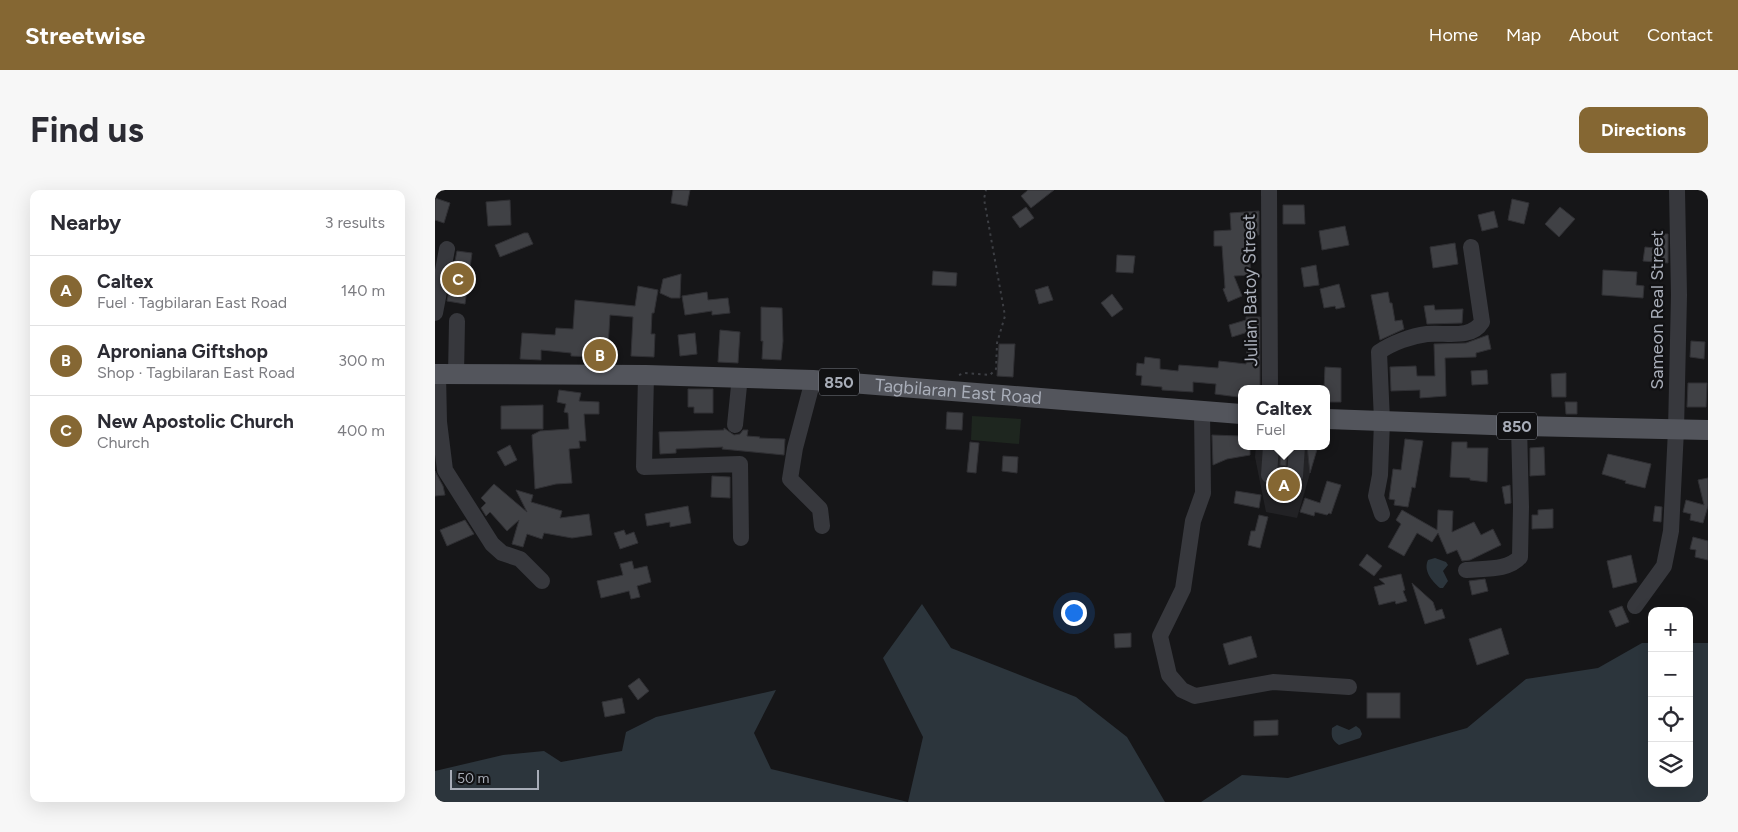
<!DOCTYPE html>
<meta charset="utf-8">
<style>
:root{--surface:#fff;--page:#f7f7f7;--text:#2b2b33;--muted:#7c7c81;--line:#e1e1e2;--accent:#856733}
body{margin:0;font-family:Figtree,sans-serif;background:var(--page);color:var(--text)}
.controls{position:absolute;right:15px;bottom:15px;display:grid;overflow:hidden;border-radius:10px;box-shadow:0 5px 20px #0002}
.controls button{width:45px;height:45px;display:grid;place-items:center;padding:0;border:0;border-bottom:1px solid var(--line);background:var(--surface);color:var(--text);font:25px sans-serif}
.scale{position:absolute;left:15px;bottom:12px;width:89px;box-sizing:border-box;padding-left:5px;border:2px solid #a8adb8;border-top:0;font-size:14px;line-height:18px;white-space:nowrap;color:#a8adb8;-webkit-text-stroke:4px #111113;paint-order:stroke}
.you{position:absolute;left:638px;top:422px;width:18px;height:18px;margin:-12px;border:4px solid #fff;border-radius:50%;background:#1a73e8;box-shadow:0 0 0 8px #1a73e833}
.badge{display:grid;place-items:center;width:32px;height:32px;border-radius:50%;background:var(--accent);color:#fff;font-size:16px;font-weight:700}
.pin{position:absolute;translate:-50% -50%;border:2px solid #fff;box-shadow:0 1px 5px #0006}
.popup{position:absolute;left:803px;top:195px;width:92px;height:65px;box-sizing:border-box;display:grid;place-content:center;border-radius:10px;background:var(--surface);filter:drop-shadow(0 1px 4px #0005);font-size:16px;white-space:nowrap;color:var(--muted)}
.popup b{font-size:19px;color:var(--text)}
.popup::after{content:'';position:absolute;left:50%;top:100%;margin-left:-10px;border:10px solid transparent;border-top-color:var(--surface)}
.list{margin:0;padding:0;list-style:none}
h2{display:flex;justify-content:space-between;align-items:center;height:65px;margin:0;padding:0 20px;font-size:21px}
h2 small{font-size:16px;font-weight:400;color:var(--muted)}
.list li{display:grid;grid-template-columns:32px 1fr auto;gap:15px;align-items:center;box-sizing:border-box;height:70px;padding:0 20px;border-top:1px solid var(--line)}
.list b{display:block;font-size:19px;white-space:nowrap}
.list p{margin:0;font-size:16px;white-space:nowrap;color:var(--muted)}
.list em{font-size:16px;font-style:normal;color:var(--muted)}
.icon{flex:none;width:28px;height:28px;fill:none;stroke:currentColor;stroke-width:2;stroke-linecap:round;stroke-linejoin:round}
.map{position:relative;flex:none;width:1273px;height:612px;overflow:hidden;border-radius:10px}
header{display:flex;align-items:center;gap:30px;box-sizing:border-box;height:70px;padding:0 25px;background:var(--accent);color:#fff}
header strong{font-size:24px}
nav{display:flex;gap:28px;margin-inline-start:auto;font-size:18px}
.intro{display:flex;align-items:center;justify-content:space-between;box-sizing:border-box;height:120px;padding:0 30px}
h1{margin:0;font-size:35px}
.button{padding:12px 22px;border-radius:10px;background:var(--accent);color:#fff;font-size:18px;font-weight:700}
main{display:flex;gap:30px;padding:0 30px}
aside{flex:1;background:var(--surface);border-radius:10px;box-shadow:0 5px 20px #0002}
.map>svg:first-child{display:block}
.built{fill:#222225}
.green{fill:#1e261f}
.water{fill:#2c353c}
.building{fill:#404145;stroke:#303034}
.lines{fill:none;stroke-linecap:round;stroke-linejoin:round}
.path{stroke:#3d3f44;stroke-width:2;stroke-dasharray:2.5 4;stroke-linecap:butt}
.minor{stroke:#37383d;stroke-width:16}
.major{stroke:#53555c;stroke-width:20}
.labels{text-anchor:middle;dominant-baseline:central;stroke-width:4.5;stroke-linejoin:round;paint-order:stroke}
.shield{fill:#111113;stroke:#7b7e86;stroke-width:1}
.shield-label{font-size:16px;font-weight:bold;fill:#a8adb8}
.street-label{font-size:18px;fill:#a8adb8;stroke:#111113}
</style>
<header>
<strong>Streetwise</strong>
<nav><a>Home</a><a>Map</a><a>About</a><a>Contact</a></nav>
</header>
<div class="intro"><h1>Find us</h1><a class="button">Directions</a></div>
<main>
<aside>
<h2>Nearby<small>3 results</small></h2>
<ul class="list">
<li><span class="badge">A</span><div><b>Caltex</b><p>Fuel · Tagbilaran East Road</p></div><em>140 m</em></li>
<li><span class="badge">B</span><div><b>Aproniana Giftshop</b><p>Shop · Tagbilaran East Road</p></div><em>300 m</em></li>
<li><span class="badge">C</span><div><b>New Apostolic Church</b><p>Church</p></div><em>400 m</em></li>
</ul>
</aside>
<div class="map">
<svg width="1273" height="612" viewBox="0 0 1273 612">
<rect width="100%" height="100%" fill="#161618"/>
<polygon class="built" points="821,256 883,256 862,328 831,322 820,267"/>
<polygon class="green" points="537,226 586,229 584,254 536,250"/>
<g class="water">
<path d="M1000,368L1011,372L1013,375L1008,381L1013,391L1008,398H1005C997,391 988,381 993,370Z"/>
<polygon points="487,414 516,458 641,507 692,547 730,612 0,612 0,581 68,565 109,561 126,572 187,561 191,542 221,527 341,500 319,543 336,579 473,612 488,547 448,468"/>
<polygon points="1207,453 1217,453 1217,593 1254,593 1254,453 1273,453 1273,612 766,612 807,585 853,588 1032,538 1091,489 1163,478"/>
<path d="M902,535L914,540L921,536L925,539L927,544L925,548L904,555C897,550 896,547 897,538Z"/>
</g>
<g class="building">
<polygon points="238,0 255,0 252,16 236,13"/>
<polygon points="593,0 619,0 596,18 586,6"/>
<polygon points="0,8 15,13 9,33 0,30"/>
<polygon points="1077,9 1094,13 1089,34 1073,30"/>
<polygon points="75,10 76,35 53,36 51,12"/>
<polygon points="848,15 869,15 870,34 848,34"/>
<polygon points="591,17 599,28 585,38 577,27"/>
<polygon points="1125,17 1140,29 1124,47 1110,34"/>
<polygon points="824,21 824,45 813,45 816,85 799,86 807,106 793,112 788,99 790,98 787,56 779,56 779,41 796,40 795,23"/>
<polygon points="1059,21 1063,37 1047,41 1043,25"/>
<polygon points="910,36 914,55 887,60 884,41"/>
<polygon points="89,43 93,43 98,54 65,67 60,55"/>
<polygon points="1221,44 1233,44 1233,73 1208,71 1210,57 1220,58"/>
<polygon points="1020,53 1023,74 998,78 995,57"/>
<polygon points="22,61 37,63 30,114 12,111"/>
<polygon points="682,65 700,66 698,83 681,82"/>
<polygon points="881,75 884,95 869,97 866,78"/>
<polygon points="1168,80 1202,82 1201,95 1209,96 1208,108 1167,105"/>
<polygon points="498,81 522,83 521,96 497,95"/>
<polygon points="246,84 245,108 236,108 225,103 228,89"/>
<polygon points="904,94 910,117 901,119 900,116 889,118 885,99"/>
<polygon points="203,96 223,100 219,123 217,123 216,144 220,144 219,167 196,166 198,127 175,125 173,157 164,156 164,167 136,166 136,163 106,160 106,170 85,169 87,143 120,145 121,138 138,139 140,110 200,116"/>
<polygon points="613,96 618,110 604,114 600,100"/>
<polygon points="272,102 273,110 293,108 295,123 277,125 277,121 250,125 247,106"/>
<polygon points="953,102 955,113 957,113 960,131 967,130 969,139 945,150 936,105"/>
<polygon points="677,104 688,119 677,127 666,113"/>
<polygon points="999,115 1000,120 1028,119 1027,133 992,134 989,116"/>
<polygon points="326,117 347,118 348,151 346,170 327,169 328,151 326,151"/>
<polygon points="811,127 825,127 825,199 804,199 803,207 780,204 781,194 758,192 758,202 727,200 727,197 706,195 707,186 701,185 702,173 709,174 710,167 725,169 725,179 743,181 744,175 783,178 784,171 811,174 813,142 797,147 794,135 811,130"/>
<polygon points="285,140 305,142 303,173 283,172"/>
<polygon points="260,143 262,164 245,166 243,145"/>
<polygon points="1053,145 1056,159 1041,163 1041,167 1010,168 1011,206 985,208 985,200 956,201 955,177 981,176 982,186 1000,186 999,154 1031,153"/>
<polygon points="1256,151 1270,152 1269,169 1255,167"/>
<polygon points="564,154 580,154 578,187 562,186"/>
<polygon points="890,177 906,178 906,212 892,212 892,199 889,199"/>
<polygon points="1052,180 1053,194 1037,195 1036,181"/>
<polygon points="1131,183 1131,207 1117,207 1116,184"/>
<polygon points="1253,193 1272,193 1271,217 1252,217"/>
<polygon points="253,199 278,199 278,223 259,223 259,217 253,217"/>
<polygon points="124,200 146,203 144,211 164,212 164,224 149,224 151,251 144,251 145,258 134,259 137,293 121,294 100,299 97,245 105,241 134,239 133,223 129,222 131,214 122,212"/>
<polygon points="1130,212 1142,212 1142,224 1131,224"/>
<polygon points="108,215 108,239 66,239 66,216"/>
<polygon points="512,222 528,223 527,240 511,239"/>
<polygon points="289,238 299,245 305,244 308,240 313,240 312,246 325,247 324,248 350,249 349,265 287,259 288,257 241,259 241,263 225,264 224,242 289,240"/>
<polygon points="777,245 806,246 806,256 815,256 815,265 792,269 778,275"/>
<polygon points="970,249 988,251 980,298 977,297 973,317 959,315 960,310 954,309 958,279 966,280"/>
<polygon points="535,252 544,253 541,283 532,282"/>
<polygon points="1017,252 1032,252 1032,258 1053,258 1052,292 1035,290 1035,288 1015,287"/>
<polygon points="75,255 82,270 70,276 62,262"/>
<polygon points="846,256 852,256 851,276 845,275"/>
<polygon points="872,256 883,256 875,283"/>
<polygon points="1109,257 1110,285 1095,286 1095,258"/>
<polygon points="1173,264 1216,274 1210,298 1190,293 1191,291 1167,284"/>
<polygon points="568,266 583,267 582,283 567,281"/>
<polygon points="0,281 8,296 10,305 0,306"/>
<polygon points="277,286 295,287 295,308 276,307"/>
<polygon points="1273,288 1273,316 1268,333 1255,330 1256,324 1248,322 1251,310 1269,315 1263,290"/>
<polygon points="892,291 906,295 896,324 894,323 892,325 880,322 879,326 865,322 870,308 885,313"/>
<polygon points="59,294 92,322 81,300 98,305 96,312 127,321 125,328 154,324 157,345 137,348 109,343 107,349 92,344 88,357 77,354 84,330 72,341 55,322 51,326 46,318 51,313 46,308"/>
<polygon points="1075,295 1076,313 1070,314 1067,297"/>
<polygon points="801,301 826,305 824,318 799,313"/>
<polygon points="253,316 256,333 235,337 235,332 212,336 210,324"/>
<polygon points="1220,316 1227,317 1226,332 1218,331"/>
<polygon points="1118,319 1118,338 1097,339 1097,325 1103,325 1103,320"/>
<polygon points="967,320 1002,340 1003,320 1018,321 1017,342 1039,332 1046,345 1058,339 1066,355 1035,370 1027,371 1022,360 1012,364 1003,343 997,352 982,343 969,366 953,357 966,334 961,330"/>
<polygon points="824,325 833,327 825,358 813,355 816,341 820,341"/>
<polygon points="30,330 39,344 12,356 5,340"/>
<polygon points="189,340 191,345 199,342 203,353 185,359 179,343"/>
<polygon points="1258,347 1273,351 1273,370 1260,367 1261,360 1255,359"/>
<polygon points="932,364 947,376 939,386 924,375"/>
<polygon points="1196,365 1202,392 1178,398 1172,371"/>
<polygon points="197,371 199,379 212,376 216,392 202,396 205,407 196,409 194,401 166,408 162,391 188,385 185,374"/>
<polygon points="966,384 970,400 968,401 972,411 961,414 960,411 944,415 939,397 950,394 944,389"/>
<polygon points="1050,389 1053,401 1037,405 1034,391"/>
<polygon points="977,393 998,412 1001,421 1007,419 1010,428 990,434"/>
<polygon points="1187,416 1194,432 1181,437 1174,421"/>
<polygon points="1066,438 1074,464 1042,475 1034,449"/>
<polygon points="696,443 696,457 680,458 679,444"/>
<polygon points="816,446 822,467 794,475 788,454"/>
<polygon points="204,488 214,501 203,510 193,496"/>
<rect x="932" y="503" width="33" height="25"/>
<polygon points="187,508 190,523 170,527 167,512"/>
<polygon points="843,530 843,545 819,546 819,531"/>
</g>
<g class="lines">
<polyline class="path" points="524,185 529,183 555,185 561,179 562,153 570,126 549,9 551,0"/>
<g class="minor">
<polyline points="834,0 835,199"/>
<polyline points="0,123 12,59"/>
<polyline points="3,184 4,232 10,280 57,354 67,363 85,369 107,391"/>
<polyline points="21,185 22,131"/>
<polyline points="211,185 209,277 305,274 306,348"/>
<polyline points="378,190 360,258 355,289 385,319 387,336"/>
<polyline points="767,221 768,303 758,331 748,399 725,446 734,485 747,500 760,506 838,492 914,497"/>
<polyline points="300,235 305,186"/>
<polyline points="836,256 834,285 860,286 862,256"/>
<path d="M947,324L941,306L945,285L947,231L944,162C957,153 976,146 992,144C1010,142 1036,150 1047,132L1036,57"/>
<path d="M1031,380C1049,378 1073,381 1085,367L1086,317L1084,236"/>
<polyline points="1200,416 1229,376 1236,341 1241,240 1244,105 1242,0"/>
</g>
<g class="major">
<path id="s1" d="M0,184L211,185L378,190L806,224"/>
<polyline points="892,229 1084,236 1273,240"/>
</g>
</g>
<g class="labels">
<g class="shield">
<rect x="384" y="178.5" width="40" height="27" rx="4"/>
<rect x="1062" y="222.5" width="40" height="27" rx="4"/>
</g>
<g class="shield-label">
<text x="404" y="192">850</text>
<text x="1082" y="236">850</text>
</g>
<g class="street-label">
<text transform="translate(815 100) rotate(-91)">Julian Batoy Street</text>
<text transform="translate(1222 120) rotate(-90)">Sameon Real Street</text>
<text stroke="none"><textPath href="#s1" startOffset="524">Tagbilaran East Road</textPath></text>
</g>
</g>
</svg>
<div class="controls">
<button>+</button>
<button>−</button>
<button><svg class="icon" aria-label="locate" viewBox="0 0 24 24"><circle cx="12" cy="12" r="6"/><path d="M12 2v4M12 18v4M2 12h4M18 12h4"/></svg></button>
<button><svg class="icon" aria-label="layers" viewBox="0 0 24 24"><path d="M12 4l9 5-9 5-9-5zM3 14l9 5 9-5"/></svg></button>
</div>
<div class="scale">50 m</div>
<div class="you"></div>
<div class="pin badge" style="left:849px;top:295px">A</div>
<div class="popup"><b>Caltex</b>Fuel</div>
<div class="pin badge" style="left:165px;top:165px">B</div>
<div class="pin badge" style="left:23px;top:89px">C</div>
</div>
</main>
